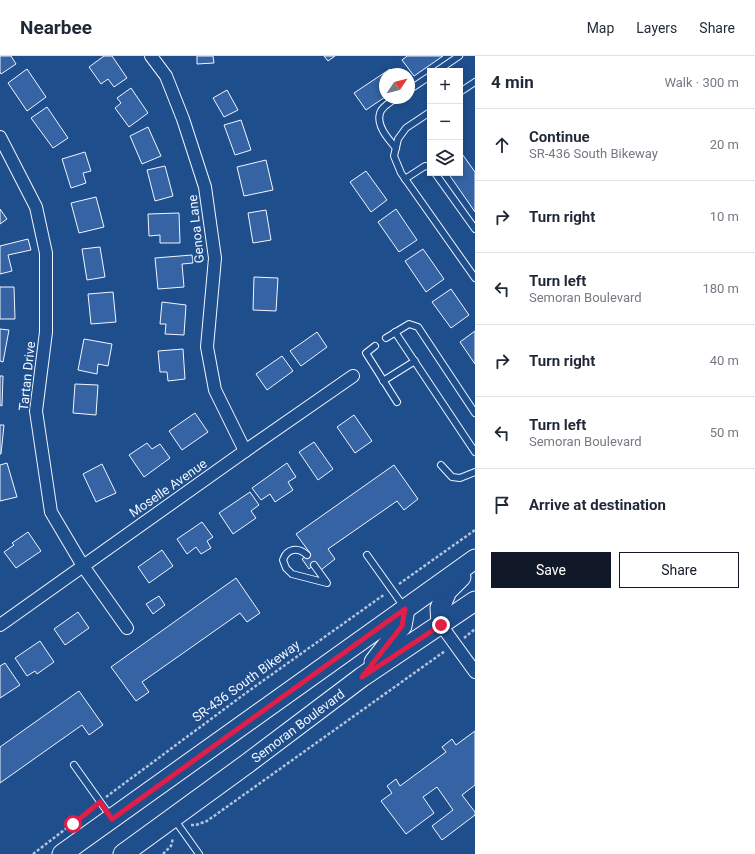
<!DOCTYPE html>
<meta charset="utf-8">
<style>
:root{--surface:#fff;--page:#f2f2f3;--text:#1f2937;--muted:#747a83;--line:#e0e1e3;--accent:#111827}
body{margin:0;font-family:Roboto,sans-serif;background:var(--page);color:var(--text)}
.controls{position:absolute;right:12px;top:12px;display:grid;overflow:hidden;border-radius:0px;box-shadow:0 2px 6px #0003}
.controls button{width:36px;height:36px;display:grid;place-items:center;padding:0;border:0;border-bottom:1px solid var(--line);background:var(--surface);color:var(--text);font:20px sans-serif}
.compass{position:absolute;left:379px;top:12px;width:36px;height:36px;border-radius:50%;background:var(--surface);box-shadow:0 2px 6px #0003;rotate:55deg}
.stop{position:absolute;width:12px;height:12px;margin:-9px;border:3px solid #e11d48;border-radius:50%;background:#fff}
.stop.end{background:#e11d48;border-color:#fff;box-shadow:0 1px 4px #0008}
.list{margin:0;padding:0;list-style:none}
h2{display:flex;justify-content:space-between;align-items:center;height:52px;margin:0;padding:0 16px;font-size:17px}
h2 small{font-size:13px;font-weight:400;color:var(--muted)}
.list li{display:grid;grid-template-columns:26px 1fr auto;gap:12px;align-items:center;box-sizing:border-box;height:72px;padding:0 16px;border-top:1px solid var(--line)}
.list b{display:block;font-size:15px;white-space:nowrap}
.list p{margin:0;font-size:13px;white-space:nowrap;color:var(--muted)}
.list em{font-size:13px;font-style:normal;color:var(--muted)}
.actions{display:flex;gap:8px;padding:12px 16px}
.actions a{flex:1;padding:9px 0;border:1px solid var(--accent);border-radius:0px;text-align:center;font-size:14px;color:var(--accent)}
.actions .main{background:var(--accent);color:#fff}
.icon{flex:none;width:22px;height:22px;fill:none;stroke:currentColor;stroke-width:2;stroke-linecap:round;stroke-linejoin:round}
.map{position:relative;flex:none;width:475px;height:798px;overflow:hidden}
header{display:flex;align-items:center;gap:24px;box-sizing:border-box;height:56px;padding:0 20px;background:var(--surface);border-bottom:1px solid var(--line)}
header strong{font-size:19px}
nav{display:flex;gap:22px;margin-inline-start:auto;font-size:14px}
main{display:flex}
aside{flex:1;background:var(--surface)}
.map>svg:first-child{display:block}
.building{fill:#3563a3;stroke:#f2f6ff}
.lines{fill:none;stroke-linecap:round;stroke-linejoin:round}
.service-casing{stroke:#f2f6ff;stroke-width:8}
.minor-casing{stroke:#f2f6ff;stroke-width:14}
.primary-casing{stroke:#f2f6ff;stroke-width:21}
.path{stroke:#b3c4dc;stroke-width:2.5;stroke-dasharray:3 2;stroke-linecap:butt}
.service{stroke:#1f4e8c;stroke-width:6}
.minor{stroke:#1f4e8c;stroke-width:12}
.primary{stroke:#1f4e8c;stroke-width:19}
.route{stroke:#e11d48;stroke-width:5}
.labels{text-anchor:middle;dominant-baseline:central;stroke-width:3;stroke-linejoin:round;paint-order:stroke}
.street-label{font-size:13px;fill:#f2f6ff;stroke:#1f4e8c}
</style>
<header>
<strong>Nearbee</strong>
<nav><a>Map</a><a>Layers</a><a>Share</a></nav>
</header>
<main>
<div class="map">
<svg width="475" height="798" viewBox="0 0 475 798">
<rect width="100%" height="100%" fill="#1f4e8c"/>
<g class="building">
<polygon points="0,0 11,0 16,8 1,18 0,16"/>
<polygon points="104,0 112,0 127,22 114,31 108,23 101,28 89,11"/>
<polygon points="197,0 213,0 214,7 197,8"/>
<polygon points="324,0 335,0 328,5"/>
<polygon points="407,0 443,0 414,20 402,4"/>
<polygon points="27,13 46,41 27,55 8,27"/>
<polygon points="390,13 393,18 385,18 385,41 366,54 354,37"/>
<polygon points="131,32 148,57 129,71 115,52 121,47 117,42"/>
<polygon points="227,34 238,54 224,61 213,42"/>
<polygon points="47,51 68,82 53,92 31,62"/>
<polygon points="241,64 251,94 235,99 224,69"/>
<polygon points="148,71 161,100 142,108 130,80"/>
<polygon points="460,95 475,116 475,156 448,117 460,117"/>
<polygon points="85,96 91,115 83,117 86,127 71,132 62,103"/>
<polygon points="266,104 273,134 244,140 237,111"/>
<polygon points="165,110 173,140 155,145 147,114"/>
<polygon points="366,115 387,144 371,156 350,126"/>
<polygon points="96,141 104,171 79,177 71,147"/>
<polygon points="0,153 7,163 0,168"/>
<polygon points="396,153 417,184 399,196 378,166"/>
<polygon points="266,154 271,184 253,187 248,157"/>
<polygon points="179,157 180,187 160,187 160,179 149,180 148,158"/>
<polygon points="28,183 31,194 8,199 12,215 0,218 0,190"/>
<polygon points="100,191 105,221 87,224 82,193"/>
<polygon points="423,193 444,223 426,236 405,205"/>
<polygon points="192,199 193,207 182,208 184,231 158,233 155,202"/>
<polygon points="254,221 278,222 276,255 253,254"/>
<polygon points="0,231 14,231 15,263 0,263"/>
<polygon points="451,233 469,259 451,272 432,246"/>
<polygon points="113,236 116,266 91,268 88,238"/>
<polygon points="162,246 186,249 184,279 165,278 166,268 160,268"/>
<polygon points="0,273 9,274 3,306 0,305"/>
<polygon points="475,275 475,308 460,286"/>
<polygon points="317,276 327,291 301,310 290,295"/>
<polygon points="84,283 112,288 108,310 98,308 97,318 78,314"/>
<polygon points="183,293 185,323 168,325 167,316 160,316 158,295"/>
<polygon points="282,300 293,315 267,334 256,318"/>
<polygon points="0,320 3,320 2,350 0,349"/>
<polygon points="75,328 98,329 96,359 73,357"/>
<polygon points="195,357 208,376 182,394 169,375"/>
<polygon points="354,359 372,385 355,397 337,371"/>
<polygon points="0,369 4,369 1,398 0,398"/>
<polygon points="314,386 333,413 318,424 299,396"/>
<polygon points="147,387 152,393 160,388 170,402 144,421 129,399"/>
<polygon points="7,407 17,441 0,445 0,409"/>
<polygon points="287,407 296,421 288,426 293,434 275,446 270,438 261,444 252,432"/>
<polygon points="102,408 116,437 96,446 83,418"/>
<polygon points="394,409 418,443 404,454 397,445 328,493 335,503 321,514 316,507 309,513 302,503 310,497 296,478"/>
<polygon points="250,436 259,449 251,455 256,462 233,478 219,457"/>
<polygon points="202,466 213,481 207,485 211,492 201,498 196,491 187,498 177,483"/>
<polygon points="28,476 41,495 16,512 4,496 14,489 12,487"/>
<polygon points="162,494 173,510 149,527 138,511"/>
<polygon points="236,522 260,557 247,566 240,557 142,626 149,636 136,645 111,611"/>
<polygon points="159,540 165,549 153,558 146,548"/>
<polygon points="78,556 89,572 65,589 54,573"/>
<polygon points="40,585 54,606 37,618 35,615 27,620 15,602"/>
<polygon points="5,607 20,629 0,642 0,610"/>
<polygon points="79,635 103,669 89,679 82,669 0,727 0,691"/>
<polygon points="475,675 475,729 462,739 475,756 475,759 442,784 432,770 453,754 437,731 423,741 434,757 406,778 381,745 392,737 387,730 396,723 400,730 446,696 442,691 452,683 456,689"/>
</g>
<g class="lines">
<g class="service-casing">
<g id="service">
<polyline points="437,15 459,0"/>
<polyline points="409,34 430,20"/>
<polyline points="460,36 475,26"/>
<polyline points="430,56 406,72 398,83 394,100 401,117 475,222"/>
<path d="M396,92C389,84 376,70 380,57C382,50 391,46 396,42"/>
<polyline points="435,117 475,173"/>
<polyline points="405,123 425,110 430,111"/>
<polyline points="395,276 475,396"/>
<polyline points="386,282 409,268 418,271 475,357"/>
<polyline points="375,290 366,297 397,346"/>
<polyline points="383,325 415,305"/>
<polyline points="441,409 452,421 460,422 475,416"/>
<path d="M307,499C298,491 287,492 283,504L286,512L292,518L327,527L314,509"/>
<polyline points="367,499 404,551"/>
<polyline points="74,709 111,761"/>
<polyline points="174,763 199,798"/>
</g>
</g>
<g class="minor-casing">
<g id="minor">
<polyline points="151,0 166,20 183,63 205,131 215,202 207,291 215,334 245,395"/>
<polyline points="0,81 36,151 46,197 46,276 36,355 51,456 83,510 127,572"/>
<polyline points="0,569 245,395 353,320"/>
<polyline points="441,569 475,616"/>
</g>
</g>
<g class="primary-casing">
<g id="primary">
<polyline points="441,569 440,552 447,535 461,521"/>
<polyline points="374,606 402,570 405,553"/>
<polyline points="62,798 475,503"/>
<polyline points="123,798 248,707 362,621 475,545"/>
</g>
</g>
<g class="path">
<polyline points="399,528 475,474"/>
<polyline points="464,582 475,573"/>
<polyline points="106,741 250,634 385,538"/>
<polyline points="191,769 196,769 207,765 445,595"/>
<polyline points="33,798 94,751"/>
<polyline points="163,798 171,790 173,782"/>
</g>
<use href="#service" class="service"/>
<use href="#minor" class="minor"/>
<use href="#primary" class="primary"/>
</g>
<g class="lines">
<polyline class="route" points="73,768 100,746 112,763 405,553 402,570 362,621 441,569"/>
</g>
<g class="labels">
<g class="street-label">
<text transform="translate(196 173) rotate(-96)">Genoa Lane</text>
<text transform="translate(27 320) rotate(-84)">Tartan Drive</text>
<text transform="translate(168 432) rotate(-35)">Moselle Avenue</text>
<text transform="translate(246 625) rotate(-36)">SR-436 South Bikeway</text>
<text transform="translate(298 670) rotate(-37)">Semoran Boulevard</text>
</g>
</g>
</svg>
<div class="controls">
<button>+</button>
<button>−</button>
<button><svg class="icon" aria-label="layers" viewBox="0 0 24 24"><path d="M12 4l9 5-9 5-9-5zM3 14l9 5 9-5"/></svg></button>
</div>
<svg class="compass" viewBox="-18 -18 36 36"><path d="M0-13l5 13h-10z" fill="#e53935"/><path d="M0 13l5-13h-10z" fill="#747a83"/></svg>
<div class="stop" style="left:73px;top:768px"></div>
<div class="stop end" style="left:441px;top:569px"></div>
</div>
<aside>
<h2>4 min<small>Walk · 300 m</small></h2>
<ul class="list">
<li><svg class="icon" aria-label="ahead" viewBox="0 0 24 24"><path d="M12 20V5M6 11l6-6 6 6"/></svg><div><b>Continue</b><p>SR-436 South Bikeway</p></div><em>20 m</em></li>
<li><svg class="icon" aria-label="right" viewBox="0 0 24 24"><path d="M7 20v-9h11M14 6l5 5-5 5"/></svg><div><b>Turn right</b></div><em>10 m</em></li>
<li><svg class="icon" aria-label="left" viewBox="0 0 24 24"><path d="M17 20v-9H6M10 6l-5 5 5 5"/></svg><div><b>Turn left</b><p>Semoran Boulevard</p></div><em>180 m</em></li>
<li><svg class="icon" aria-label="right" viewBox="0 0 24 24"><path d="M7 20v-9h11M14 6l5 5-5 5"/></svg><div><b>Turn right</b></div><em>40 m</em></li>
<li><svg class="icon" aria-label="left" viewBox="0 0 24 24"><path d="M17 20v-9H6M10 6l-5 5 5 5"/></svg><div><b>Turn left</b><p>Semoran Boulevard</p></div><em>50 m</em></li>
<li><svg class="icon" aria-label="arrive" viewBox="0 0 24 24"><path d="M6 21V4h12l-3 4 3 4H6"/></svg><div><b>Arrive at destination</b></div></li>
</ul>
<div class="actions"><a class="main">Save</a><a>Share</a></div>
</aside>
</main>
